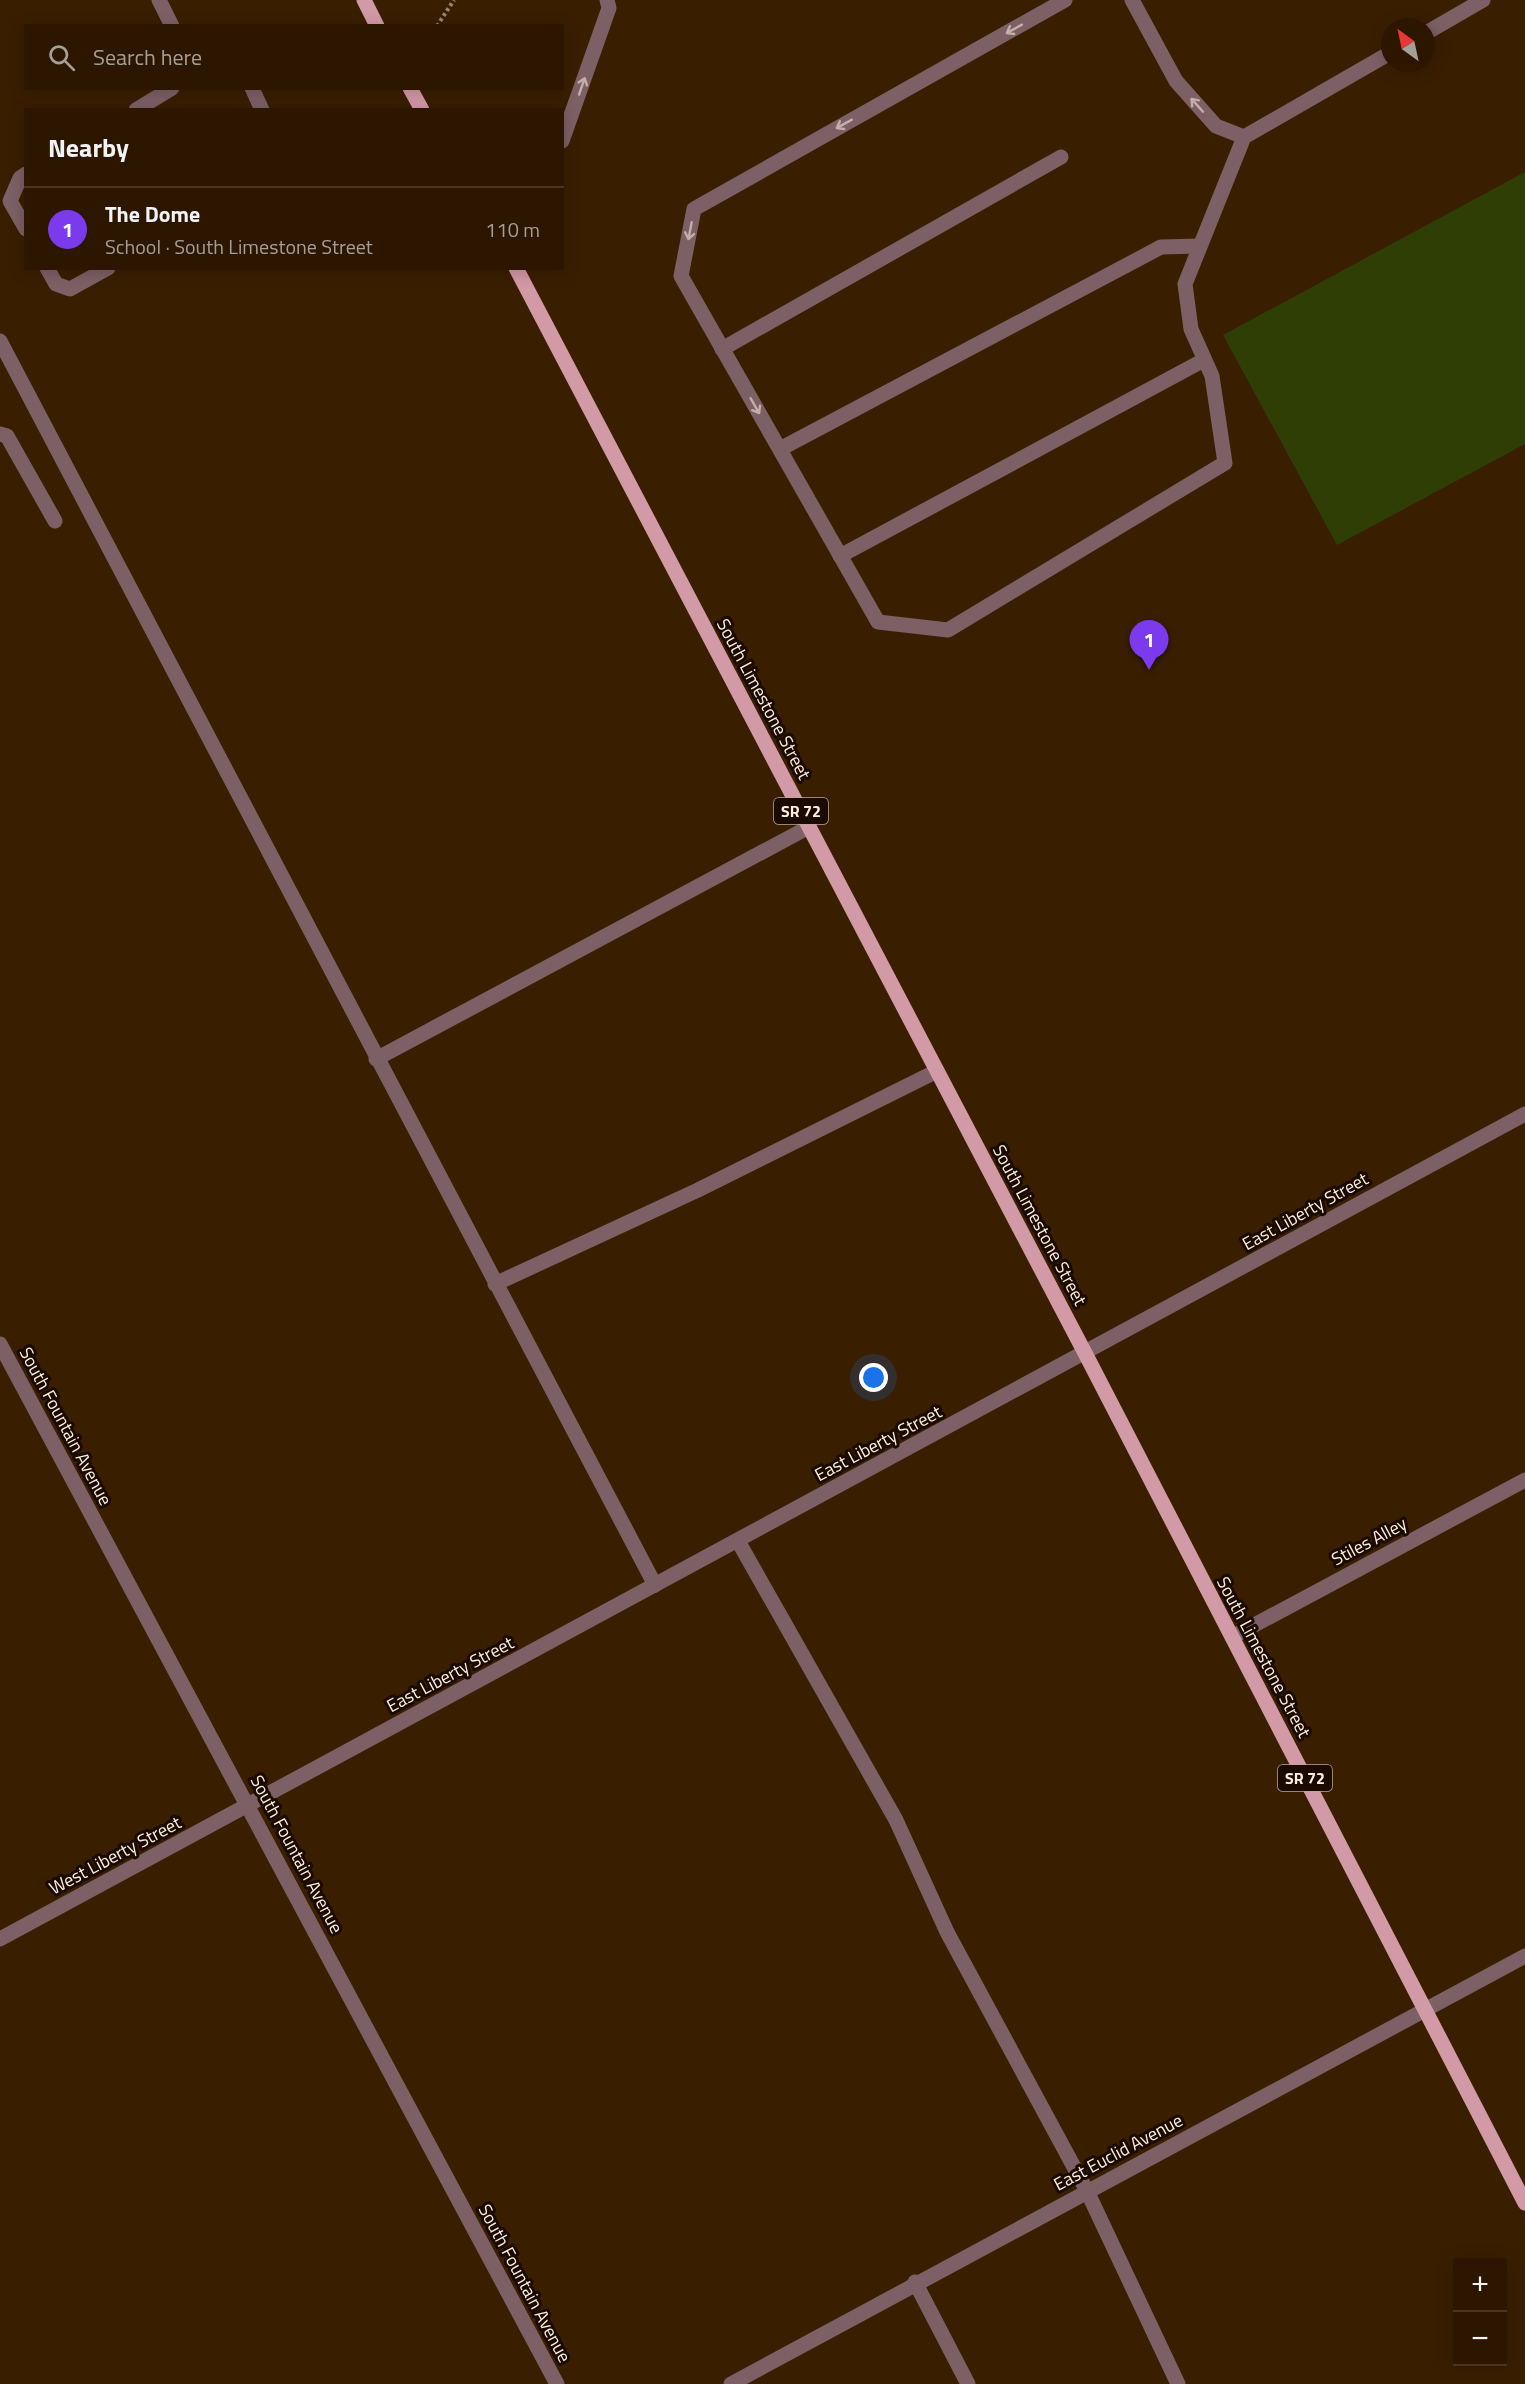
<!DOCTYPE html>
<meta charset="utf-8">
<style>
:root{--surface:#2c1600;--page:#341f0a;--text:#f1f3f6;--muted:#a69f99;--line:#483522;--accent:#7c3aed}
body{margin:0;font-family:"Titillium Web",sans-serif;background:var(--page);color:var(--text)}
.controls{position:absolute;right:18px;bottom:18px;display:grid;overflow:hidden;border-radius:0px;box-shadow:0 3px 15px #0003}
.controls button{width:54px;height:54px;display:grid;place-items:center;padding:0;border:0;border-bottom:2px solid var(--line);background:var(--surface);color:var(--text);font:30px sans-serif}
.compass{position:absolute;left:1381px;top:18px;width:54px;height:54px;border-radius:50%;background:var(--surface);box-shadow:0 3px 15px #0003;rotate:327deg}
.you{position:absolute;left:874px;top:1378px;width:21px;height:21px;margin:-15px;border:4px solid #fff;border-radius:50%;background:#1a73e8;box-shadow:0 0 0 9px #1a73e833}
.badge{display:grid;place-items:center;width:39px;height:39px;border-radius:50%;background:var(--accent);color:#fff;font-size:20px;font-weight:700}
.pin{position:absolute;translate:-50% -50px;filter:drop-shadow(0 2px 3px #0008)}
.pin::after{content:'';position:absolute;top:32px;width:21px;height:18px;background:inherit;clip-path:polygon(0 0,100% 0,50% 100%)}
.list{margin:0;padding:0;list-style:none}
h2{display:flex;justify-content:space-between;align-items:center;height:78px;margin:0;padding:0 24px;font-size:26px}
h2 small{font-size:20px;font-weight:400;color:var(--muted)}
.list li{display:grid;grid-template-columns:39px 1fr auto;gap:18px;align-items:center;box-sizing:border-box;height:84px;padding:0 24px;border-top:2px solid var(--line)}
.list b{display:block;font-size:22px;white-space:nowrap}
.list p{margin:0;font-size:20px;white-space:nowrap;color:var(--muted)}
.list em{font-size:20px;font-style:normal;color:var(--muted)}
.icon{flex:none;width:33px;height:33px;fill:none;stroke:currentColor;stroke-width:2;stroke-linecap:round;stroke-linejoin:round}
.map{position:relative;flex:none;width:1525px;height:2384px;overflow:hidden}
.search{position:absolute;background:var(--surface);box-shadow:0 3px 15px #0003;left:24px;top:24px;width:540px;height:66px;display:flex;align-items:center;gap:15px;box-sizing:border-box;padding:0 21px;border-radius:0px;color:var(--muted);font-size:22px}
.panel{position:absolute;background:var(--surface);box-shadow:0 3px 15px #0003;left:24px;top:108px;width:540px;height:162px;border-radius:0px}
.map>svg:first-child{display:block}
.green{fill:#2f3e04}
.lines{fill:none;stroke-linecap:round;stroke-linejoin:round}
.path{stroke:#9a8570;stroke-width:4;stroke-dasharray:3 3;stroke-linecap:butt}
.minor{stroke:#7c6066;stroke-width:15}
.major{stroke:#d299a6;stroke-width:15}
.oneway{stroke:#c2aeaa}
.labels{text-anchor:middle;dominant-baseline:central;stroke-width:6;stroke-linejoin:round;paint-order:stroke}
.shield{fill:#1a0a00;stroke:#b8aa9e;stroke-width:1.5}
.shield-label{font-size:16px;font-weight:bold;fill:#fceee1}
.street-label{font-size:18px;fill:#fceee1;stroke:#1a0a00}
</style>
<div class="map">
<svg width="1525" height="2384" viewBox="0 0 1525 2384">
<rect width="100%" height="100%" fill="#3a1e00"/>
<polygon class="green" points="1525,172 1525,444 1337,545 1223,335"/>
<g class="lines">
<polyline class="path" points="437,26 454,0"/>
<g class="minor">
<polyline points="159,0 172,26"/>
<polyline points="1065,0 694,209 681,276 878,622 948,630 1225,463 1212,376 1191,329 1185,284 1244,137 1390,53"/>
<polyline points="1132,0 1176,81 1216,126 1244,137"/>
<polyline points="1426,33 1483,0"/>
<polyline points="252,88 262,110"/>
<polyline points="136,110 172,88"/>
<polyline points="562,141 609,8 607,0"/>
<polyline points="26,174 20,178 10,201 26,229"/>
<polyline points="47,268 56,284 70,289 108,268"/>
<polyline points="0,341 655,1585"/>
<polyline points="722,349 1061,157"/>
<polyline points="0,434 7,436 55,521"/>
<polyline points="780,449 1161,247 1200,246"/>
<polyline points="840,556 1204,360"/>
<polyline points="376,1059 809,827"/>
<polyline points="495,1284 698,1190 937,1071"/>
<polyline points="0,1344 557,2384"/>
<polyline points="738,1541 896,1820 947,1932 1087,2191 1178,2384"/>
<polyline points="1232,1637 1525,1480"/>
<polyline points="0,1939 1525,1114"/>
<polyline points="915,2282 968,2384"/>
<polyline points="731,2384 1525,1956"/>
</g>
<g class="major">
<polyline points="364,0 377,26"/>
<polyline points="410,88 422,110"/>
<polyline points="516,268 1085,1353 1525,2203"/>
</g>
</g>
<defs><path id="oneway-shaft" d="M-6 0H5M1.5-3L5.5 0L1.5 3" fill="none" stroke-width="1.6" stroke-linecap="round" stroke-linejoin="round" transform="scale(1.5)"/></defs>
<g class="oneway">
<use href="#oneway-shaft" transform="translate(1014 29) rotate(151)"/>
<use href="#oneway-shaft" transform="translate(582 86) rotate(-71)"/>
<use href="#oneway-shaft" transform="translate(1197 105) rotate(-132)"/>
<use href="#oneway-shaft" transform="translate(844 124) rotate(151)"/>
<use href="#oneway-shaft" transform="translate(690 231) rotate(101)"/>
<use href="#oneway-shaft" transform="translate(755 406) rotate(60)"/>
</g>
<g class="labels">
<g class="shield">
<rect x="774" y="798" width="54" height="26" rx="4.5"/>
<rect x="1278" y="1765" width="54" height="26" rx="4.5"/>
</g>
<g class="shield-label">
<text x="801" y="811">SR 72</text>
<text x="1305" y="1778">SR 72</text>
</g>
<g class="street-label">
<text transform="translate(764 699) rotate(62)">South Limestone Street</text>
<text transform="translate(1305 1211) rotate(-29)">East Liberty Street</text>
<text transform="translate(1040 1225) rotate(62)">South Limestone Street</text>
<text transform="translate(66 1426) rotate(62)">South Fountain Avenue</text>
<text transform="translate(878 1443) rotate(-28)">East Liberty Street</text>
<text transform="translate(1369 1541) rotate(-28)">Stiles Alley</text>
<text transform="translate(1264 1657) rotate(62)">South Limestone Street</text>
<text transform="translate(450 1674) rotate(-28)">East Liberty Street</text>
<text transform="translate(297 1854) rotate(62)">South Fountain Avenue</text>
<text transform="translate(115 1855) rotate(-28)">West Liberty Street</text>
<text transform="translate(1118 2152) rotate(-28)">East Euclid Avenue</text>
<text transform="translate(525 2283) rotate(62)">South Fountain Avenue</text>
</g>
</g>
</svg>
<div class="controls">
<button>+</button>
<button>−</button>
</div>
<svg class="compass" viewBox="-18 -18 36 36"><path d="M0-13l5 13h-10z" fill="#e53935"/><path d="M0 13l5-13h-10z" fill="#a69f99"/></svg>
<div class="you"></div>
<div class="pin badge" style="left:1149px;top:670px">1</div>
<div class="search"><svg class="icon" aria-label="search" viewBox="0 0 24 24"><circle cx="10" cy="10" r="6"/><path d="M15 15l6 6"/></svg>Search here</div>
<section class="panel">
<h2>Nearby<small></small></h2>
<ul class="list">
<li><span class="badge">1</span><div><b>The Dome</b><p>School · South Limestone Street</p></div><em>110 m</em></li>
</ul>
</section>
</div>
